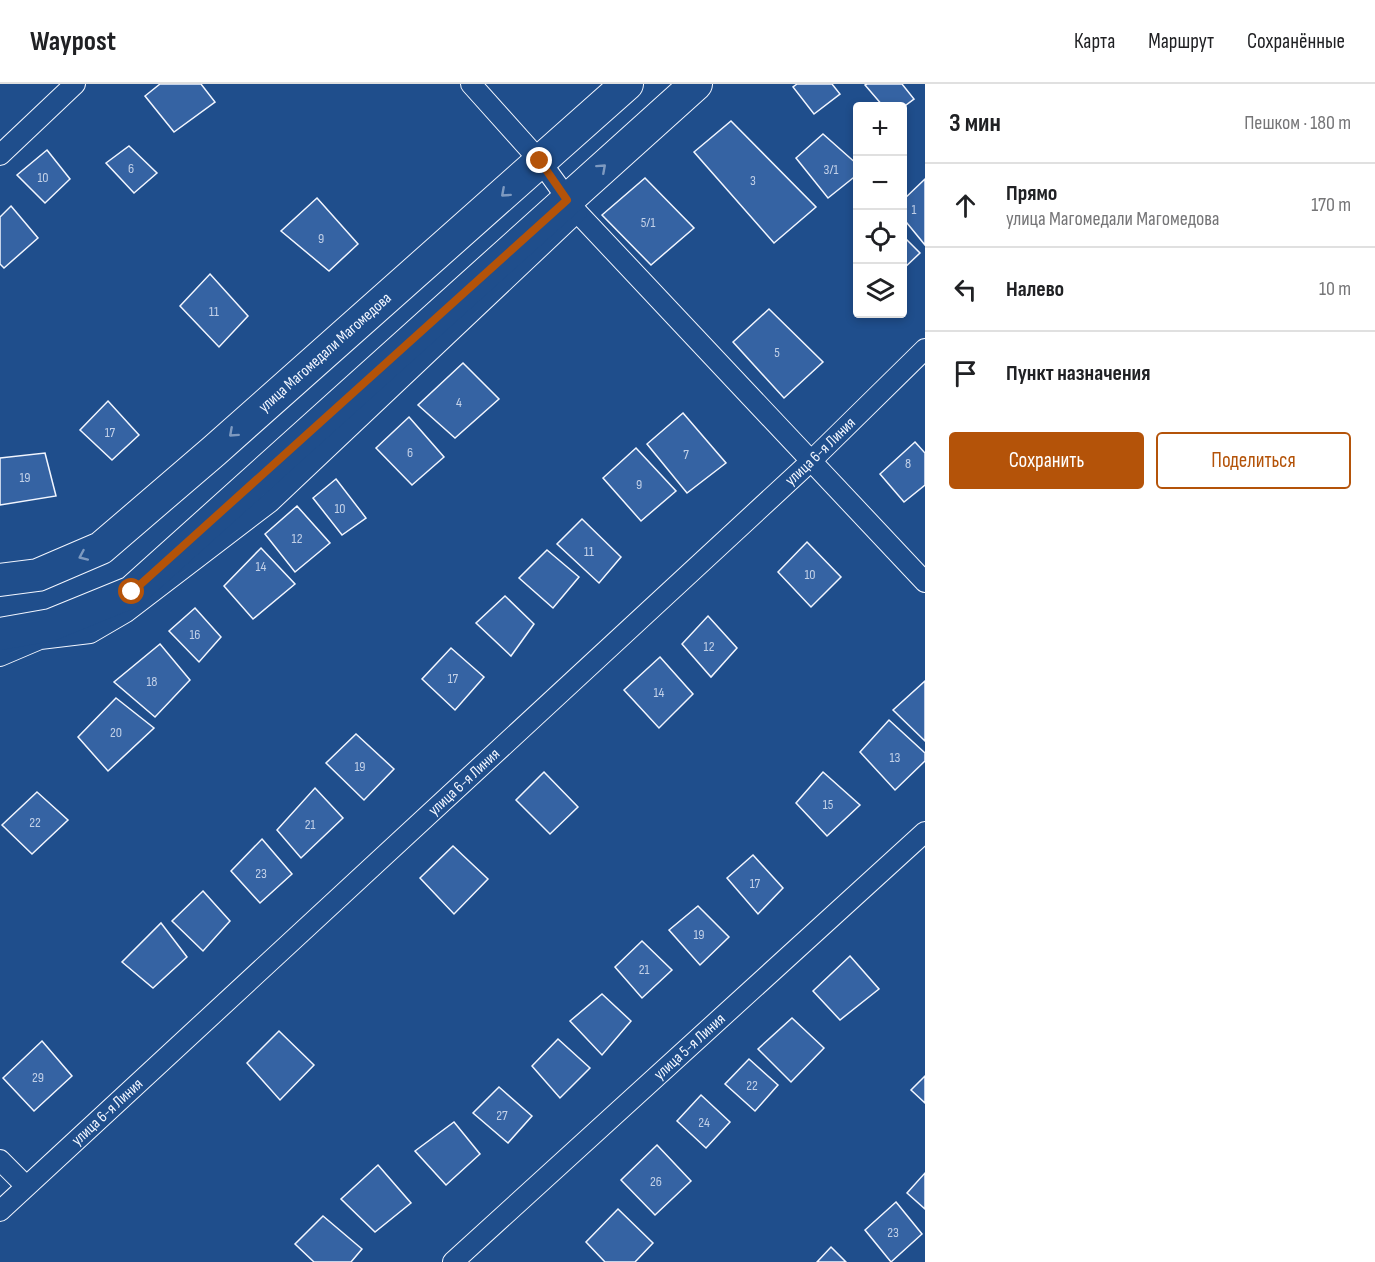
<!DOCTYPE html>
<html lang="ru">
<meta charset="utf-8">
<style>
:root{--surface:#fff;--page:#f6f6f6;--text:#202124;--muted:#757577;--line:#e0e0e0;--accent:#b45309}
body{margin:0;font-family:"Sofia Sans Condensed",sans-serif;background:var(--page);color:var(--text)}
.controls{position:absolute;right:18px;top:18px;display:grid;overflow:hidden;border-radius:6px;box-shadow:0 3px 9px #0003}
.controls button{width:54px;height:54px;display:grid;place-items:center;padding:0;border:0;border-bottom:2px solid var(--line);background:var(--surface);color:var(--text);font:30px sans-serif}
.stop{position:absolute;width:18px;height:18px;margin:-14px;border:4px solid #b45309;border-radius:50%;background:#fff}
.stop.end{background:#b45309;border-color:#fff;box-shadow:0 2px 6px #0008}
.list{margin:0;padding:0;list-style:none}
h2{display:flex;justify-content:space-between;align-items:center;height:78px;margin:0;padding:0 24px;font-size:26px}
h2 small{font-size:20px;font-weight:400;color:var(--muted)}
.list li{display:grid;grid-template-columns:39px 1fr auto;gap:18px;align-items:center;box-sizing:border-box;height:84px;padding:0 24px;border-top:2px solid var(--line)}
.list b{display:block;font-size:22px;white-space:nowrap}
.list p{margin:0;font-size:20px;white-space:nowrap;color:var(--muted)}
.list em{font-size:20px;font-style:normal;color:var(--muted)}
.actions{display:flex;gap:12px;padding:18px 24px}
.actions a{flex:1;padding:14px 0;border:2px solid var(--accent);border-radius:6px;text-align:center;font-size:21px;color:var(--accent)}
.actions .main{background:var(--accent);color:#fff}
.icon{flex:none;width:33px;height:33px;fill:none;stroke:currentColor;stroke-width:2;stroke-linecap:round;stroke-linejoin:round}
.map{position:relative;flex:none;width:925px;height:1178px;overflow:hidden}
header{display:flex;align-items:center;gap:36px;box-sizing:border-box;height:84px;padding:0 30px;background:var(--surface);border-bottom:2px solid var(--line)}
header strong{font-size:28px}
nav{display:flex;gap:33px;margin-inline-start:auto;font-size:21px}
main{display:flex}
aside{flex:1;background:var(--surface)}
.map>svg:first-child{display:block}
.building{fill:#3563a3;stroke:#f2f6ff;stroke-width:1.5}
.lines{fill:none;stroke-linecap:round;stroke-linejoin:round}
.street-casing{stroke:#f2f6ff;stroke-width:22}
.primary-casing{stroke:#f2f6ff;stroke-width:34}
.street{stroke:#1f4e8c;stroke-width:20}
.primary{stroke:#1f4e8c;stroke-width:32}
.oneway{stroke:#7e9ac0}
.route{stroke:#b45309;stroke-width:8}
.labels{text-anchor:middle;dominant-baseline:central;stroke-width:4.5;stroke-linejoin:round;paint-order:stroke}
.number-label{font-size:14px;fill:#c3d1e8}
.street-label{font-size:16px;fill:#f2f6ff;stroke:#1f4e8c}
</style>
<header>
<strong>Waypost</strong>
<nav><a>Карта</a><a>Маршрут</a><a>Сохранённые</a></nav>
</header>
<main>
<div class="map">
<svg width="925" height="1178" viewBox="0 0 925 1178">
<rect width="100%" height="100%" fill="#1f4e8c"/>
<g class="building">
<polygon points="160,0 201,0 215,18 174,48 145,12"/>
<polygon points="797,0 832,0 840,10 814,30 793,3"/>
<polygon points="867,0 902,0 914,15 902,24 902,22 883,22 865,1"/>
<polygon points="731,37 816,123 774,159 694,68"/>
<polygon points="823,50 858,81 858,90 828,114 796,74"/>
<polygon points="129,62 157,89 134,109 106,79"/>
<polygon points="47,66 70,95 45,119 17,91"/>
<polygon points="645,94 694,144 651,181 602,131"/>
<polygon points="925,95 925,161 902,133 902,117"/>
<polygon points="317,114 358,160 329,187 281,147"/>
<polygon points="11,122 38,154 4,184 0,180 0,133"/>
<polygon points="902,151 920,169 902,186"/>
<polygon points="210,190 248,232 219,263 180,222"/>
<polygon points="769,225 823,278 784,314 733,258"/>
<polygon points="463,279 499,315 455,354 418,321"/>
<polygon points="108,317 139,351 112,376 80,346"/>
<polygon points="683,329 726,379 687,409 647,360"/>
<polygon points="409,333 444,373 412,401 376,364"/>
<polygon points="915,358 925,369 925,401 904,418 880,390"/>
<polygon points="636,364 676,407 641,437 603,394"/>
<polygon points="45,369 56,412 0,421 0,374"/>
<polygon points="336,395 366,434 342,451 313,414"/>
<polygon points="297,422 330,459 295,488 265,450"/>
<polygon points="582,435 621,473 599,499 557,460"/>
<polygon points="807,458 841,493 811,523 778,488"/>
<polygon points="261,464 295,500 253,535 224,502"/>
<polygon points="547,466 579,493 553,524 519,494"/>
<polygon points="505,512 534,540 511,572 476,539"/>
<polygon points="195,524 221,553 199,578 169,547"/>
<polygon points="708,532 737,564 711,593 682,560"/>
<polygon points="160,560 190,596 155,633 114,598"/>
<polygon points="451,564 484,593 455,626 422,595"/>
<polygon points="660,573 693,610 659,644 624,606"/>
<polygon points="925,597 925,657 893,626"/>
<polygon points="116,614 154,644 108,687 78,653"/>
<polygon points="889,636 925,669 925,677 895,706 860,668"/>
<polygon points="356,650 394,685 364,716 326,679"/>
<polygon points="544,688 578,723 550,750 516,716"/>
<polygon points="823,688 860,721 827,752 796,719"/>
<polygon points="315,704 343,734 301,774 277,746"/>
<polygon points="37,708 68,736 32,770 2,741"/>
<polygon points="262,755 292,790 260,819 231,787"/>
<polygon points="453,762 488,795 454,830 420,794"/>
<polygon points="753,771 783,804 758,830 727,794"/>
<polygon points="203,807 230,837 203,867 172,837"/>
<polygon points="698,822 729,853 700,881 669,846"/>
<polygon points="161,839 187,873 153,904 122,878"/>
<polygon points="642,857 672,886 642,914 615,883"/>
<polygon points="850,872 879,905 840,936 813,907"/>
<polygon points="602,910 631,937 602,971 570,937"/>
<polygon points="792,934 824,964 791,998 758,965"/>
<polygon points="279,947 314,981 280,1016 247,979"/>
<polygon points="558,955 590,984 560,1014 532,982"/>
<polygon points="42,957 72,992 34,1027 3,994"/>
<polygon points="749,975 778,1001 755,1027 725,1000"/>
<polygon points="925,992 925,1019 911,1006"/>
<polygon points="499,1003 532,1032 508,1059 473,1029"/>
<polygon points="701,1011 730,1038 706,1064 677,1037"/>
<polygon points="454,1038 480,1070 446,1101 415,1067"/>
<polygon points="657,1061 691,1097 655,1131 621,1096"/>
<polygon points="378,1081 411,1119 375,1148 341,1115"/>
<polygon points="925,1089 925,1125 907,1109"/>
<polygon points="896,1118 922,1150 891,1178 865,1146"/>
<polygon points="618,1125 653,1159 635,1178 605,1178 586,1158"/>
<polygon points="323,1132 362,1165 351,1178 314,1178 295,1160"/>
<polygon points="831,1163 846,1178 817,1178"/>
</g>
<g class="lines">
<g class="street-casing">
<g id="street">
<polyline points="471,0 540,77 577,128 925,498"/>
<polyline points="0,71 75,0"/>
<polyline points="0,572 40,555 90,549 126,528 270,418 577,128"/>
<polyline points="0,1076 26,1102"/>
<path id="s1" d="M0,1127L810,378L925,265"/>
<path id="s2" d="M453,1178L925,748"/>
</g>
</g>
<g class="primary-casing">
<g id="primary">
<path id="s3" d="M0,496L38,491L101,464L214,367L627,0"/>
<polyline points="0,550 51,541 132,508 696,0"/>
</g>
</g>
<use href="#street" class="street"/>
<use href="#primary" class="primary"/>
</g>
<defs><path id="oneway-chevron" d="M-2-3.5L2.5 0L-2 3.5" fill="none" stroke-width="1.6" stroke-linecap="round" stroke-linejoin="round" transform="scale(1.5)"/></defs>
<g class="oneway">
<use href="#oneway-chevron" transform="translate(602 84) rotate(-42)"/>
<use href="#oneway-chevron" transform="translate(505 109) rotate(138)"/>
<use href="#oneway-chevron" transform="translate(233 349) rotate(138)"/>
<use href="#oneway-chevron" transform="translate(83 472) rotate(156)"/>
</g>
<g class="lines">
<polyline class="route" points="132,508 567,116 540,77"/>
</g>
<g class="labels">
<g class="number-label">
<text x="131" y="84">6</text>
<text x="831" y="85">3/1</text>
<text x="43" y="93">10</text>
<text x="753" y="96">3</text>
<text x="914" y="125">1</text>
<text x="648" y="138">5/1</text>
<text x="321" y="154">9</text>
<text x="214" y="227">11</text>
<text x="777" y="268">5</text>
<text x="459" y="318">4</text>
<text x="110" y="348">17</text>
<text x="410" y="368">6</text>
<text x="686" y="370">7</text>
<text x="908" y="379">8</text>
<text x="25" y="393">19</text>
<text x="639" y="400">9</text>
<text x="340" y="424">10</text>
<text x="297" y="454">12</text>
<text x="589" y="467">11</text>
<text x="261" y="482">14</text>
<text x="810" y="490">10</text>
<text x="195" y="550">16</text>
<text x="709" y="562">12</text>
<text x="453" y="594">17</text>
<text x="152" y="597">18</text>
<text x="659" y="608">14</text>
<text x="116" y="648">20</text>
<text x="895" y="673">13</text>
<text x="360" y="682">19</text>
<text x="828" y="720">15</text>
<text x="35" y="738">22</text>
<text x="310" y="740">21</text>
<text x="261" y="789">23</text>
<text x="755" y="799">17</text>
<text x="699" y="850">19</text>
<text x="644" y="885">21</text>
<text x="38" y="993">29</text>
<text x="752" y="1001">22</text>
<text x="502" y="1031">27</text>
<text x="704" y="1038">24</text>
<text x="656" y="1097">26</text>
<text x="893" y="1148">23</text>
</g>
<g class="street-label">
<text stroke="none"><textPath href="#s3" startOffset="404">улица Магомедали Магомедова</textPath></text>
<text stroke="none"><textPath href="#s1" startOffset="1118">улица 6-я Линия</textPath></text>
<text stroke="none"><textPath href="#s1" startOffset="632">улица 6-я Линия</textPath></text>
<text stroke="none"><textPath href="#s2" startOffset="320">улица 5-я Линия</textPath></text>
<text stroke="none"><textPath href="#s1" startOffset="146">улица 6-я Линия</textPath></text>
</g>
</g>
</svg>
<div class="controls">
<button>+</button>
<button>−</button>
<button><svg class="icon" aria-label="locate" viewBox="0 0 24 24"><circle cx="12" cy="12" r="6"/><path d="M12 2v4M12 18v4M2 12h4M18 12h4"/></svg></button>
<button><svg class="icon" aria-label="layers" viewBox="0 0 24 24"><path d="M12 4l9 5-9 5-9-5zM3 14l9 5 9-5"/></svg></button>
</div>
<div class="stop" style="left:132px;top:508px"></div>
<div class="stop end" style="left:540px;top:77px"></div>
</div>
<aside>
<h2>3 мин<small>Пешком · 180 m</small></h2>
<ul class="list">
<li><svg class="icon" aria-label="ahead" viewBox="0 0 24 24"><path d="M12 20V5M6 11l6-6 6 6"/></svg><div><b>Прямо</b><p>улица Магомедали Магомедова</p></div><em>170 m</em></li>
<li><svg class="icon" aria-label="left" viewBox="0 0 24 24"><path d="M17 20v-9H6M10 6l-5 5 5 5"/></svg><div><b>Налево</b></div><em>10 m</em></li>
<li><svg class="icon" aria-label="arrive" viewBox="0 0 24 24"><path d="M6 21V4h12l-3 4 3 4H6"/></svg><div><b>Пункт назначения</b></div></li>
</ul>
<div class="actions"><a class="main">Сохранить</a><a>Поделиться</a></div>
</aside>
</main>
